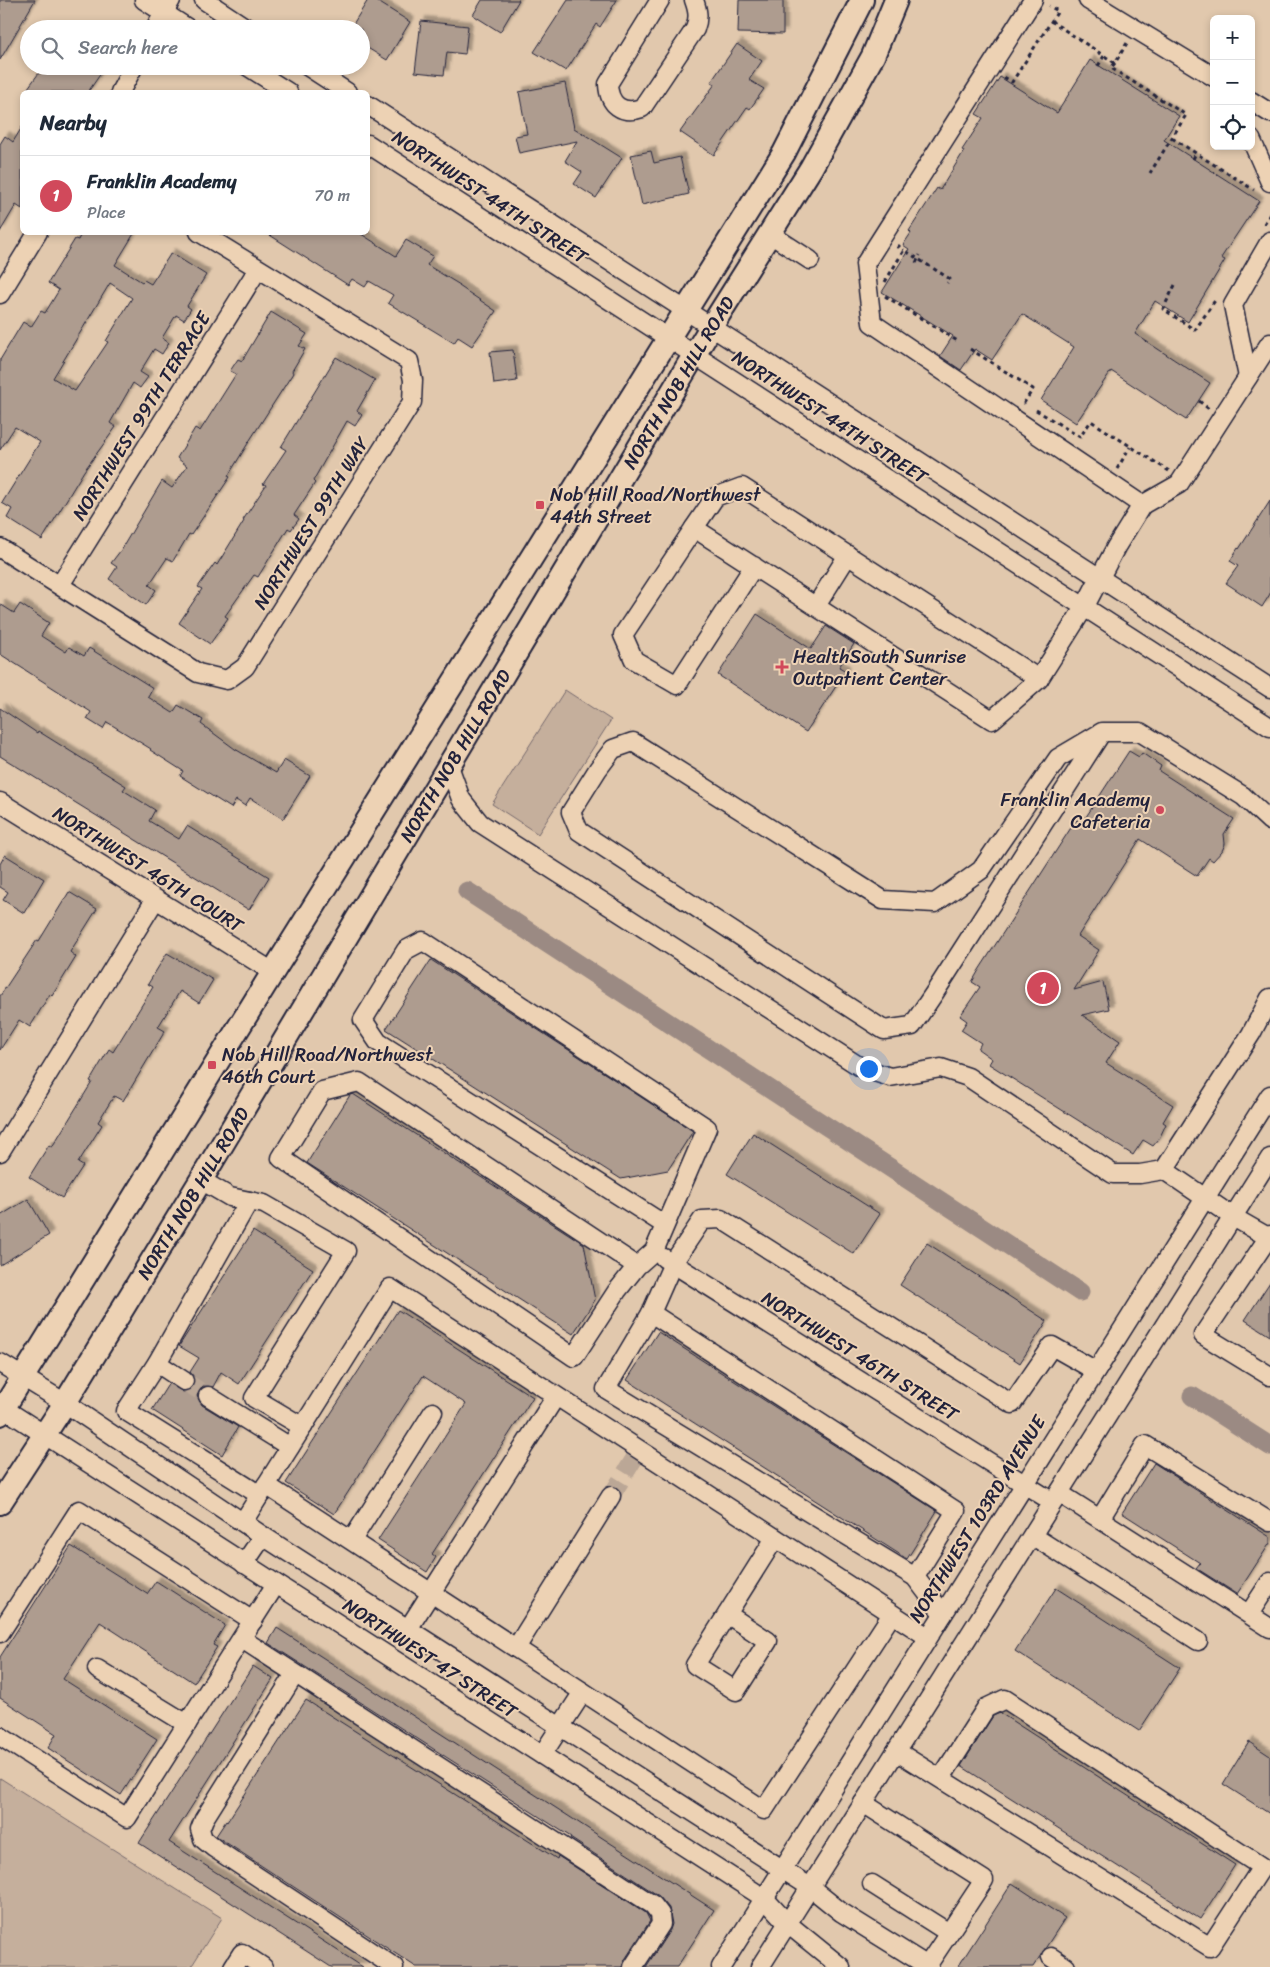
<!DOCTYPE html>
<meta charset="utf-8">
<style>
:root{--surface:#fff;--page:#f2f2f3;--text:#1f2937;--muted:#747a83;--line:#e0e1e3;--accent:#d1495b}
body{margin:0;font-family:Sriracha,sans-serif;background:var(--page);color:var(--text)}
.controls{position:absolute;right:15px;top:15px;display:grid;overflow:hidden;border-radius:8px;box-shadow:0 2px 8px #0003}
.controls button{width:45px;height:45px;display:grid;place-items:center;padding:0;border:0;border-bottom:1px solid var(--line);background:var(--surface);color:var(--text);font:25px sans-serif}
.you{position:absolute;left:868px;top:1068px;width:18px;height:18px;margin:-12px;border:4px solid #fff;border-radius:50%;background:#1a73e8;box-shadow:0 0 0 8px #1a73e833}
.badge{display:grid;place-items:center;width:32px;height:32px;border-radius:50%;background:var(--accent);color:#fff;font-size:16px;font-weight:700}
.pin{position:absolute;translate:-50% -50%;border:2px solid #fff;box-shadow:0 1px 5px #0006}
.list{margin:0;padding:0;list-style:none}
h2{display:flex;justify-content:space-between;align-items:center;height:65px;margin:0;padding:0 20px;font-size:21px}
h2 small{font-size:16px;font-weight:400;color:var(--muted)}
.list li{display:grid;grid-template-columns:32px 1fr auto;gap:15px;align-items:center;box-sizing:border-box;height:80px;padding:0 20px;border-top:1px solid var(--line)}
.list b{display:block;font-size:19px;white-space:nowrap}
.list p{margin:0;font-size:16px;white-space:nowrap;color:var(--muted)}
.list em{font-size:16px;font-style:normal;color:var(--muted)}
.icon{flex:none;width:28px;height:28px;fill:none;stroke:currentColor;stroke-width:2;stroke-linecap:round;stroke-linejoin:round}
.map{position:relative;flex:none;width:1270px;height:1967px;overflow:hidden}
.search{position:absolute;background:var(--surface);box-shadow:0 2px 8px #0003;left:20px;top:20px;width:350px;height:55px;display:flex;align-items:center;gap:12px;box-sizing:border-box;padding:0 18px;border-radius:28px;color:var(--muted);font-size:19px}
.panel{position:absolute;background:var(--surface);box-shadow:0 2px 8px #0003;left:20px;top:90px;width:350px;height:145px;border-radius:8px}
.map>svg:first-child{display:block}
.green{fill:#c5af9c;stroke:#74686c}
.lines{fill:none;stroke-linecap:round;stroke-linejoin:round}
.canal{stroke:#9b8a83;stroke-width:19}
.building{fill:#ae9c8f;stroke:#22223b;fill-rule:evenodd;filter:url(#shadow)}
.minor-tunnel{stroke:#bba796;stroke-width:18;stroke-dasharray:18 9;stroke-linecap:butt}
.minor-casing{stroke:#22223b;stroke-width:21}
.major-casing{stroke:#22223b;stroke-width:26}
.path{stroke:#22223b;stroke-width:3;stroke-dasharray:4 4;stroke-linecap:butt}
.minor{stroke:#edd2b4;stroke-width:18}
.major{stroke:#edd2b4;stroke-width:22}
.poi-dot{fill:#d1495b;stroke:#edd2b4;stroke-width:2}
.labels{text-anchor:middle;dominant-baseline:central;stroke-width:4;stroke-linejoin:round;paint-order:stroke}
.street-label{font-size:19px;fill:#22223b;stroke:#edd2b4}
.poi-label{font-size:19px;fill:#22223b;stroke:#edd2b4;text-anchor:start}
</style>
<div class="map">
<svg width="1270" height="1967" viewBox="0 0 1270 1967">
<defs>
<filter id="shadow"><feDropShadow dx="4.5" dy="-4.5" stdDeviation="1" flood-color="#0004"/></filter>
</defs>
<rect width="100%" height="100%" fill="#e1c8ad"/>
<filter id="ink" filterUnits="userSpaceOnUse"><feTurbulence type="fractalNoise" baseFrequency=".02" numOctaves="2"/><feDisplacementMap in="SourceGraphic" scale="10" xChannelSelector="R" yChannelSelector="G"/><feConvolveMatrix kernelMatrix="1 2 1 2 8 2 1 2 1" color-interpolation-filters="sRGB"/></filter>
<g filter="url(#ink)">
<g class="green">
<polygon points="565,690 611,720 538,834 492,804"/>
<polygon points="0,1778 222,1918 191,1967 0,1967"/>
</g>
<g class="lines">
<g class="canal">
<polyline points="467,891 1080,1292"/>
<polyline points="1192,1396 1270,1446"/>
</g>
</g>
<g class="building">
<polygon points="0,0 35,0 0,60"/>
<polygon points="368,0 375,0 410,22 387,60 361,44 361,29 350,29"/>
<polygon points="482,0 519,0 500,32 473,15"/>
<polygon points="568,0 617,0 600,27 596,24 566,71 534,52"/>
<polygon points="739,0 783,0 783,34 738,33"/>
<polygon points="421,21 468,26 465,54 447,52 444,75 415,72"/>
<polygon points="737,44 762,61 749,80 764,89 750,109 747,107 714,155 680,132 715,84 711,82"/>
<polygon points="1090,60 1179,116 1164,140 1259,201 1221,258 1225,260 1188,322 1155,301 1135,334 1210,383 1186,420 1111,371 1076,423 1041,400 1074,347 1022,314 992,360 975,349 961,370 940,356 953,336 882,292 909,249 903,245 911,233 909,231 937,188 940,190 964,151 962,150 983,118 976,114 1000,77 1057,113"/>
<polygon points="44,66 106,66 88,92 25,92"/>
<polygon points="565,83 574,128 622,158 596,198 574,184 582,172 565,161 577,141 519,153 515,136 527,134 519,92"/>
<polygon points="22,127 22,209 16,205 0,232 0,144 5,136 13,142"/>
<polygon points="651,151 654,163 680,157 689,194 642,205 631,155"/>
<path d="M82,232H135L115,265L142,282L144,280L151,284L171,253L206,275L187,306L191,309L184,320L176,315L162,338L169,343L162,354L154,349L140,372L148,377L140,388L133,383L110,423L116,427L84,471L42,540L7,518L12,509L2,503L40,442L15,427L0,450V360L23,322L31,327L41,311L45,313L59,290L48,283L75,239L78,240ZM110,283L132,298L106,341L108,342L75,391L53,378Z"/>
<polygon points="265,232 358,232 396,256 406,240 433,256 427,265 460,285 459,286 496,311 472,346 458,337 454,343 388,303 393,295 369,281 365,287 352,279 348,285"/>
<polygon points="271,312 307,334 299,346 305,349 292,371 293,373 250,440 228,476 230,477 191,535 189,534 173,561 167,558 149,585 156,590 146,605 109,579 117,567 111,563 121,550 162,481 172,488 187,466 177,458 195,428 200,431 236,374 230,371 238,359 242,361"/>
<polygon points="513,350 517,381 494,384 490,352"/>
<polygon points="336,357 375,380 357,411 362,415 355,426 347,421 313,481 315,483 294,515 299,519 291,530 288,528 258,577 254,575 225,616 228,618 210,644 179,623 202,589 198,587 215,563 217,565 244,521 243,520 266,485 263,484 286,450 281,447"/>
<polygon points="1270,501 1270,594 1262,607 1226,583 1238,566 1230,561 1238,548 1239,549"/>
<polygon points="0,604 14,613 20,604 49,623 41,636 66,652 69,647 84,656 89,648 153,688 148,697 173,713 178,705 203,720 201,724 235,749 276,773 284,760 310,776 283,819 250,798 245,806 236,800 231,808 180,776 183,771 150,750 151,749 107,722 103,729 87,719 91,712 0,654"/>
<polygon points="757,614 811,649 826,626 854,644 839,667 846,671 806,732 718,675"/>
<polygon points="0,708 37,733 38,731 126,786 123,790 155,810 149,821 179,839 187,826 269,877 249,910 0,756"/>
<polygon points="1129,751 1139,757 1142,753 1161,766 1159,771 1234,819 1224,834 1225,844 1222,851 1213,861 1209,858 1197,876 1140,839 1078,936 1099,950 1074,990 1103,982 1109,1009 1082,1015 1120,1041 1106,1063 1173,1105 1163,1122 1166,1124 1159,1139 1153,1146 1143,1140 1133,1155 989,1064 992,1059 978,1049 981,1043 961,1030 967,1021 960,1016 980,987 972,982 979,970 1076,820 1082,823"/>
<polygon points="5,855 44,879 24,913 3,900 8,892 0,887 0,864"/>
<polygon points="69,892 97,909 70,952 76,957 52,996 50,994 30,1027 19,1020 0,1050 0,996 37,940 39,941"/>
<polygon points="167,953 213,980 199,1003 180,991 158,1027 165,1031 123,1101 114,1096 98,1122 102,1125 78,1163 83,1166 62,1198 29,1177 49,1145 52,1147 92,1082 90,1081 109,1049 113,1052 153,987 148,984"/>
<polygon points="431,960 693,1131 668,1170 621,1179 386,1029"/>
<polygon points="353,1094 584,1244 595,1300 573,1334 307,1163 350,1095"/>
<polygon points="753,1133 880,1214 854,1254 727,1174"/>
<polygon points="28,1199 49,1235 0,1265 0,1216"/>
<polygon points="253,1231 313,1269 239,1384 221,1372 213,1387 203,1386 199,1391 197,1396 202,1405 238,1427 222,1455 152,1410 169,1383 183,1392 188,1391 193,1386 194,1377 190,1372 199,1358 179,1346"/>
<polygon points="927,1243 1047,1321 1020,1363 900,1285"/>
<polygon points="1270,1282 1270,1336 1245,1320"/>
<polygon points="398,1310 533,1397 432,1554 436,1557 427,1572 378,1540 466,1404 423,1376 334,1514 286,1483"/>
<polygon points="658,1332 937,1511 907,1559 627,1380"/>
<polygon points="1154,1463 1270,1537 1270,1543 1237,1594 1196,1568 1200,1563 1122,1513"/>
<polygon points="71,1546 147,1594 156,1581 225,1625 213,1645 217,1647 194,1683 100,1622 63,1679 157,1739 121,1795 48,1748 56,1734 0,1698 0,1657"/>
<polygon points="1056,1588 1180,1668 1139,1731 1015,1651"/>
<polygon points="277,1628 714,1910 677,1967 646,1967 670,1930 672,1924 669,1908 659,1896 570,1838 571,1837 268,1643"/>
<polygon points="253,1666 273,1679 169,1842 363,1967 331,1967 139,1843"/>
<polygon points="306,1700 557,1859 558,1856 646,1913 650,1921 624,1961 622,1967 416,1967 216,1836 226,1821 227,1822"/>
<polygon points="1000,1713 1235,1865 1200,1919 961,1766 993,1716"/>
<polygon points="1249,1742 1270,1756 1270,1814 1223,1784"/>
<polygon points="1012,1883 1065,1918 1033,1967 958,1967"/>
</g>
<g class="lines">
<g class="minor-tunnel">
<polyline points="184,1381 208,1396"/>
<polyline points="611,1496 634,1459"/>
</g>
<g class="minor-casing">
<g id="minor">
<polyline points="144,0 189,29"/>
<polyline points="204,0 248,29"/>
<path d="M660,0L608,84C609,105 622,115 642,108L695,29C699,18 698,11 694,0"/>
<polyline points="1088,0 1214,77"/>
<polyline points="155,29 171,0"/>
<polyline points="247,66 288,92"/>
<polyline points="307,66 347,92"/>
<polyline points="120,92 134,66"/>
<polyline points="1251,101 1270,113"/>
<polyline points="368,105 1270,688"/>
<polyline points="1251,139 1270,182"/>
<polyline points="368,144 1270,727"/>
<polyline points="770,234 810,260"/>
<polyline points="0,294 38,232"/>
<polyline points="1248,377 1233,305 1270,241"/>
<polyline points="1142,505 1179,484 1270,343"/>
<polyline points="694,528 715,497 742,487 1039,679"/>
<polyline points="0,548 198,673 227,680 245,667 412,402 413,380 409,361 199,232"/>
<path d="M754,566L677,685L634,660L623,635L694,528C793,592 893,656 992,720L1039,679L1085,606L1116,547L1142,505L872,323L865,264L1033,0"/>
<polyline points="60,585 258,269"/>
<polyline points="816,606 848,555"/>
<polyline points="1102,732 935,992 912,1026 884,1030 579,831 571,812 598,769 613,749 633,742 883,900 935,903 981,870 1058,758 1102,732 1140,732 1243,796 1270,821"/>
<polyline points="449,766 461,799 480,823 862,1068 890,1077 941,1068 968,1077 1113,1174 1140,1174 1164,1170"/>
<polyline points="0,802 273,972"/>
<polyline points="0,1152 155,900"/>
<polyline points="201,1180 230,1197 264,1204 346,1251 254,1398 303,1427"/>
<polyline points="249,1201 157,1363 126,1411 260,1495"/>
<polyline points="1270,1235 1203,1335 1270,1376"/>
<polyline points="1268,1237 1233,1217 1164,1170 1251,1034 1270,998"/>
<polyline points="664,1258 1053,1502"/>
<polyline points="637,1266 359,1082 322,1091 281,1158 574,1357 617,1291 637,1266 654,1251 707,1128 423,941 406,950 363,1020 378,1042 665,1225"/>
<polyline points="651,1313 956,1511 915,1577"/>
<polyline points="0,1363 65,1403 263,1536 810,1887 841,1912 929,1967"/>
<polyline points="157,1363 184,1381"/>
<polyline points="208,1396 290,1447"/>
<polyline points="0,1406 764,1898 788,1924 841,1967"/>
<polyline points="266,1485 764,1810 892,1614"/>
<polyline points="1059,1493 1270,1628"/>
<polyline points="1100,1519 1145,1445 1270,1522"/>
<polyline points="243,1522 390,1288 928,1637"/>
<polyline points="1033,1536 1198,1641"/>
<polyline points="352,1540 433,1412"/>
<polyline points="244,1564 263,1536"/>
<polyline points="727,1614 768,1641 736,1691 695,1665 775,1538"/>
<polyline points="943,1614 915,1577 606,1389 651,1313 673,1263 702,1220 721,1219 1012,1404 1052,1346 1096,1371"/>
<polyline points="1249,1614 1270,1582"/>
<polyline points="408,1629 556,1396"/>
<polyline points="0,1633 79,1510 253,1621"/>
<polyline points="242,1639 653,1905 660,1914 661,1924 633,1967"/>
<polyline points="516,1648 611,1496"/>
<polyline points="97,1669 187,1724"/>
<polyline points="295,1674 204,1819 200,1829 203,1839 214,1848 394,1967"/>
<polyline points="0,1736 127,1818 276,1584"/>
<polyline points="896,1751 1210,1947 1262,1867 1005,1699 986,1708 941,1778"/>
<polyline points="542,1755 583,1692"/>
<polyline points="863,1803 984,1880 949,1933 872,1884"/>
<polyline points="1051,1957 1066,1967"/>
<polyline points="927,1966 949,1933"/>
<polyline points="233,1967 242,1953 263,1967"/>
<polyline points="721,1967 1270,1095"/>
<polyline points="760,1967 1270,1158"/>
</g>
</g>
<g class="major-casing">
<g id="major">
<polyline points="0,1414 273,972 784,153 862,0"/>
<path id="s1" d="M0,1503L65,1403L201,1180L711,327L811,168L873,56L896,0"/>
</g>
</g>
<g class="path">
<polyline points="1051,21 1115,63 1127,43"/>
<polyline points="1115,63 1111,68 1186,115 1150,173"/>
<polyline points="1098,66 1104,56"/>
<polyline points="1004,77 1012,82 1058,11 1049,6"/>
<polyline points="1172,138 1254,190"/>
<polyline points="1193,159 1196,153"/>
<polyline points="1264,224 1270,214"/>
<polyline points="900,245 898,247 904,250"/>
<polyline points="916,263 920,255"/>
<polyline points="885,282 904,250 950,279 947,283"/>
<polyline points="1175,285 1163,309 1195,330 1216,299"/>
<polyline points="885,296 959,342"/>
<polyline points="970,349 1033,389 1024,403 1026,404"/>
<polyline points="1199,401 1209,409"/>
<polyline points="1036,410 1080,437 1091,421 1169,471"/>
<polyline points="1117,469 1130,447"/>
</g>
<use href="#minor" class="minor"/>
<use href="#major" class="major"/>
</g>
</g>
<g class="poi-dot">
<rect x="535" y="500" width="10" height="10" rx="2.5"/>
<path d="M779.5 659.5h5v5h5v5h-5v5h-5v-5h-5v-5h5z"/>
<circle cx="1160" cy="810" r="5"/>
<rect x="207" y="1060" width="10" height="10" rx="2.5"/>
</g>
<g class="labels">
<g class="street-label">
<text transform="translate(490 197) rotate(33)">NORTHWEST 44TH STREET</text>
<text stroke="none"><textPath href="#s1" startOffset="1310">NORTH NOB HILL ROAD</textPath></text>
<text transform="translate(141 416) rotate(-58)">NORTHWEST 99TH TERRACE</text>
<text transform="translate(830 417) rotate(33)">NORTHWEST 44TH STREET</text>
<text transform="translate(311 523) rotate(-58)">NORTHWEST 99TH WAY</text>
<text stroke="none"><textPath href="#s1" startOffset="875">NORTH NOB HILL ROAD</textPath></text>
<text transform="translate(148 869) rotate(32)">NORTHWEST 46TH COURT</text>
<text stroke="none"><textPath href="#s1" startOffset="365">NORTH NOB HILL ROAD</textPath></text>
<text transform="translate(860 1356) rotate(32)">NORTHWEST 46TH STREET</text>
<text transform="translate(977 1519) rotate(-58)">NORTHWEST 103RD AVENUE</text>
<text transform="translate(430 1658) rotate(33)">NORTHWEST 47 STREET</text>
</g>
<g class="poi-label">
<text x="550" y="494">Nob Hill Road/Northwest<tspan x="550" dy="22">44th Street</tspan></text>
<text x="793" y="656">HealthSouth Sunrise<tspan x="793" dy="22">Outpatient Center</tspan></text>
<text x="1150" y="799" text-anchor="end">Franklin Academy<tspan x="1150" dy="22">Cafeteria</tspan></text>
<text x="222" y="1054">Nob Hill Road/Northwest<tspan x="222" dy="22">46th Court</tspan></text>
</g>
</g>
</svg>
<div class="controls">
<button>+</button>
<button>−</button>
<button><svg class="icon" aria-label="locate" viewBox="0 0 24 24"><circle cx="12" cy="12" r="6"/><path d="M12 2v4M12 18v4M2 12h4M18 12h4"/></svg></button>
</div>
<div class="you"></div>
<div class="pin badge" style="left:1043px;top:988px">1</div>
<div class="search"><svg class="icon" aria-label="search" viewBox="0 0 24 24"><circle cx="10" cy="10" r="6"/><path d="M15 15l6 6"/></svg>Search here</div>
<section class="panel">
<h2>Nearby<small></small></h2>
<ul class="list">
<li><span class="badge">1</span><div><b>Franklin Academy</b><p>Place</p></div><em>70 m</em></li>
</ul>
</section>
</div>
